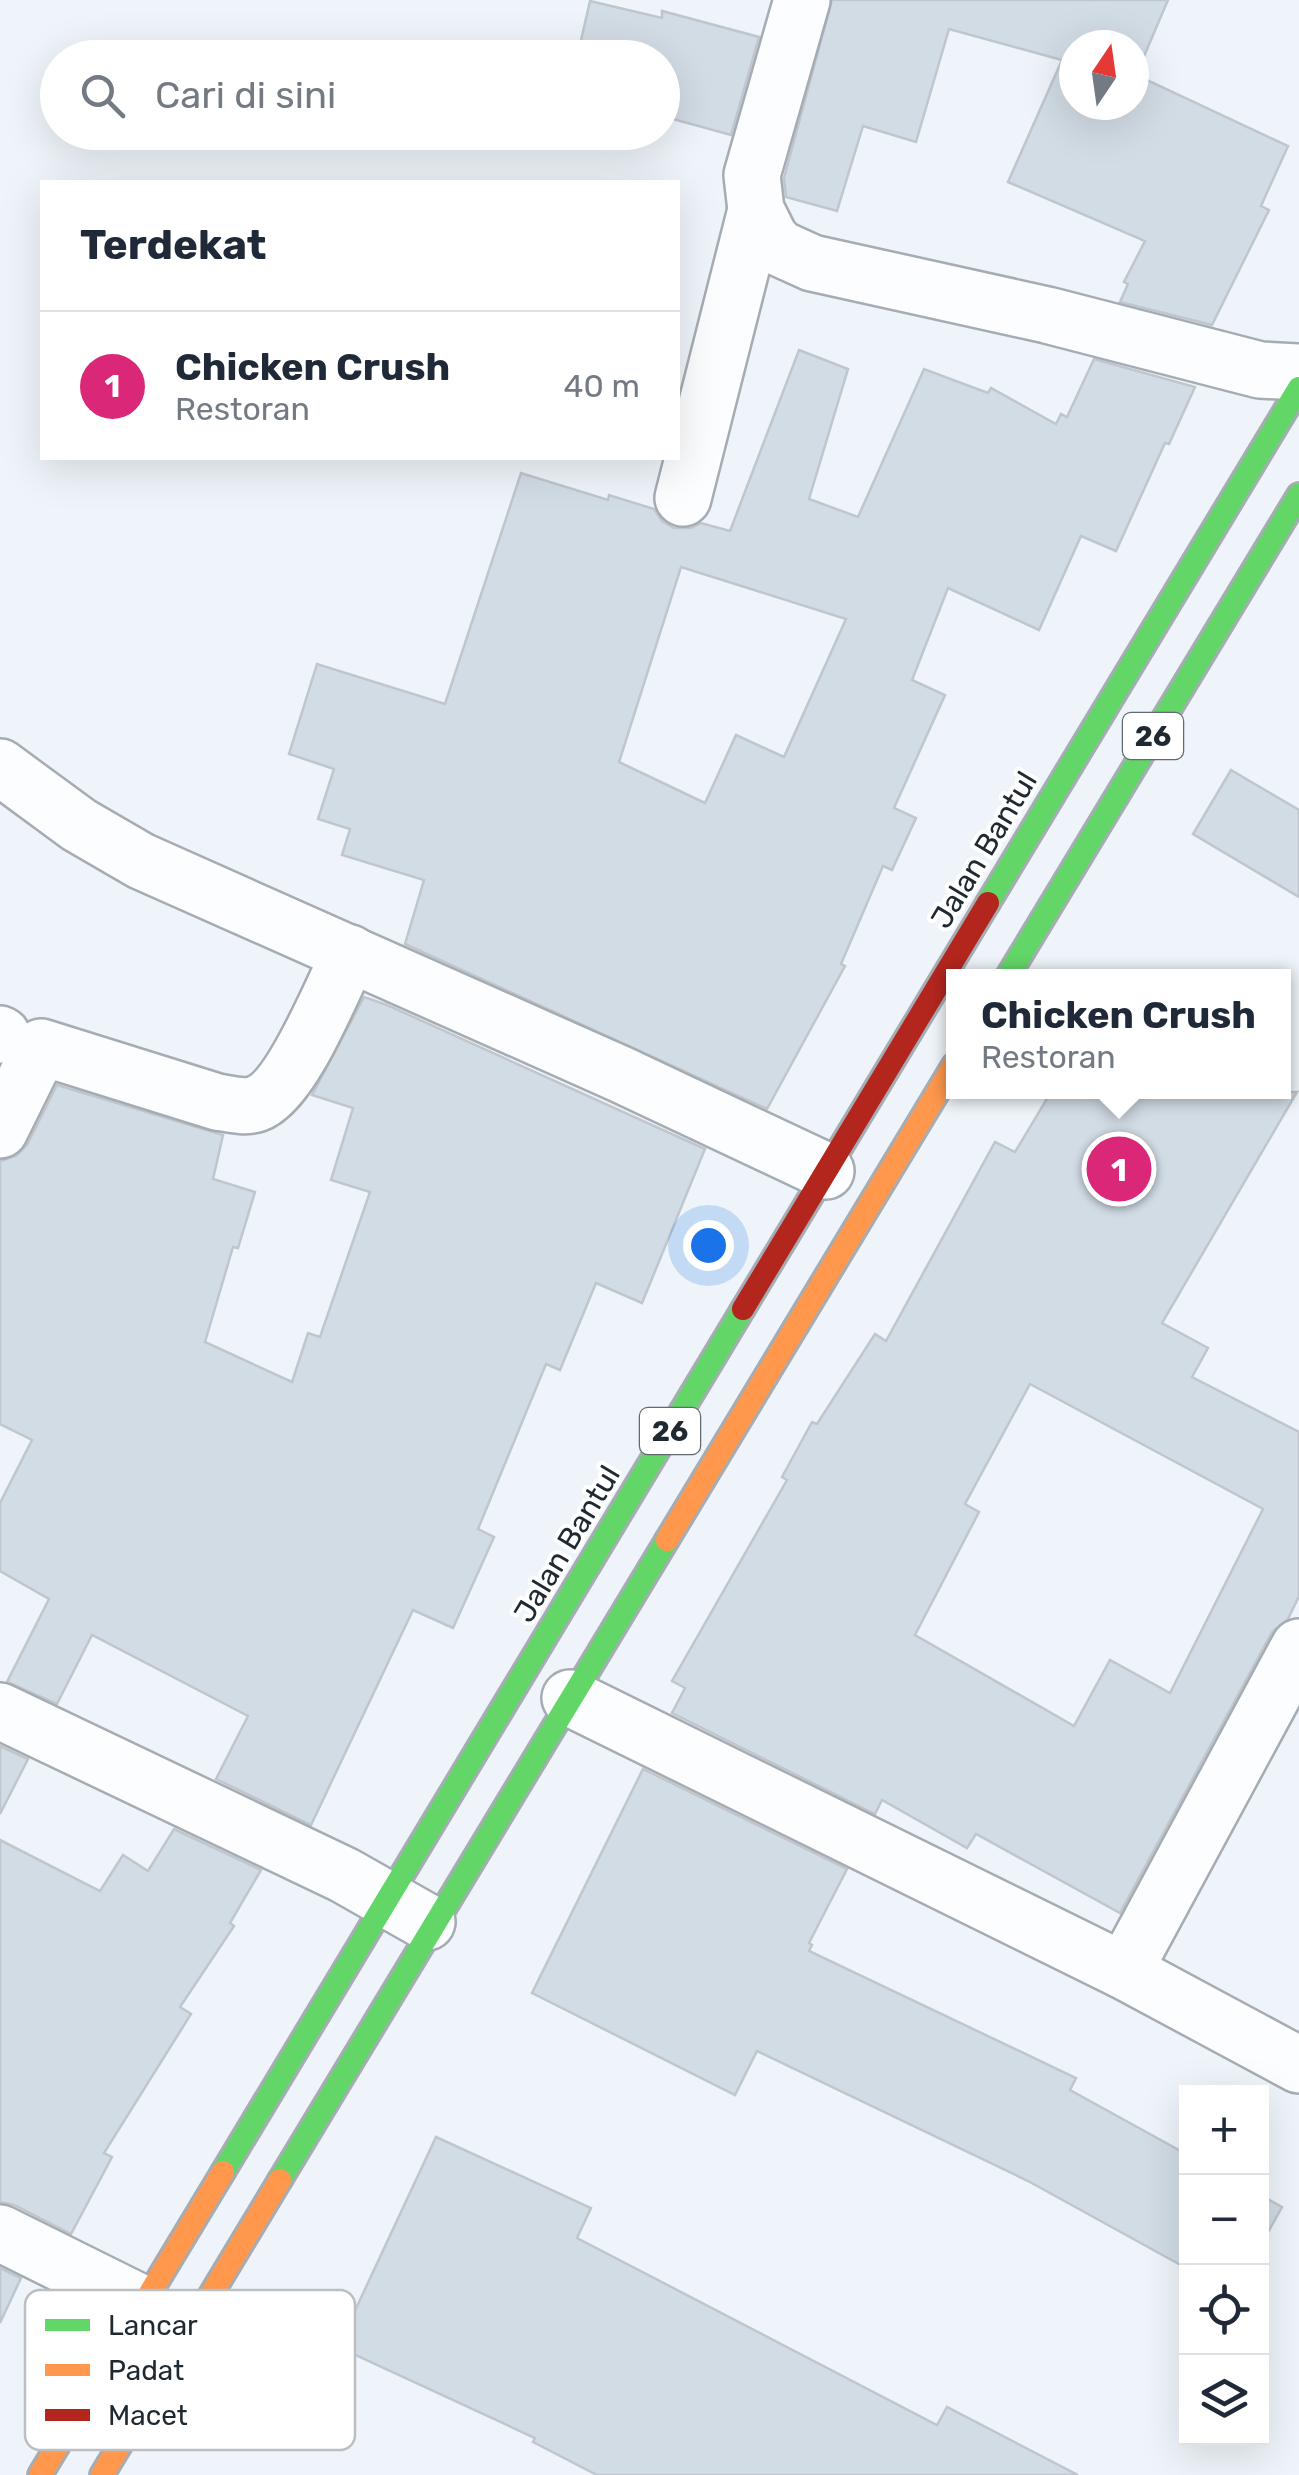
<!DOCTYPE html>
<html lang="id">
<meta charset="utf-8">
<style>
:root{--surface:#fff;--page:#f2f2f3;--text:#1f2937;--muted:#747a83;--line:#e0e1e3;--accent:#db2777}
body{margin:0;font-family:Rubik,sans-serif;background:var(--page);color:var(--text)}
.controls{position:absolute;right:30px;bottom:30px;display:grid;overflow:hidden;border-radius:0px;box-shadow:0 10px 40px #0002}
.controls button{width:90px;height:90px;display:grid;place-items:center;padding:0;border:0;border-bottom:2px solid var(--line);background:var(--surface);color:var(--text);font:50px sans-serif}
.compass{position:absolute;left:1059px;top:30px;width:90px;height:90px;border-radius:50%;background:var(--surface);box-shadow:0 10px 40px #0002;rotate:13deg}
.you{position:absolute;left:708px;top:1245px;width:35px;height:35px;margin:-25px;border:8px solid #fff;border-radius:50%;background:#1a73e8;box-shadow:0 0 0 15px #1a73e833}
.badge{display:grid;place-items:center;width:65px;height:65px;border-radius:50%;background:var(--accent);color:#fff;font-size:32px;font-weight:700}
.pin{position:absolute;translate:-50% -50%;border:5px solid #fff;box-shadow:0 2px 10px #0006}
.popup{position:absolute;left:946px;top:969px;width:345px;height:130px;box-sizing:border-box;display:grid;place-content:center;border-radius:0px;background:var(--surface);filter:drop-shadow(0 2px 8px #0005);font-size:32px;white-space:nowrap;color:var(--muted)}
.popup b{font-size:38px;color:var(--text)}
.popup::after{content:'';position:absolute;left:50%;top:100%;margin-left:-20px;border:20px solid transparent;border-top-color:var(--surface)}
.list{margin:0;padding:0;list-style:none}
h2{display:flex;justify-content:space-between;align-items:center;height:130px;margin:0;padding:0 40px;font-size:42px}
h2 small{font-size:32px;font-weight:400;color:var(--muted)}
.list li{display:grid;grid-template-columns:65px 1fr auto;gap:30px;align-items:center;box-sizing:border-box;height:150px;padding:0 40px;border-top:2px solid var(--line)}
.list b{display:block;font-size:38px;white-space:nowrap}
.list p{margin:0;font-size:32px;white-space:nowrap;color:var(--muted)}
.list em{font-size:32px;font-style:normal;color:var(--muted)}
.icon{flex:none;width:55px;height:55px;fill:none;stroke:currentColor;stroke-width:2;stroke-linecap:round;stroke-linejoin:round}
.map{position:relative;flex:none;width:1299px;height:2475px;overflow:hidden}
.search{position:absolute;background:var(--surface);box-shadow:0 10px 40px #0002;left:40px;top:40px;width:640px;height:110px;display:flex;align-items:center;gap:25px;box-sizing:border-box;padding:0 35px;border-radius:55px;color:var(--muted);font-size:38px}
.panel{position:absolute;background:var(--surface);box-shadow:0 10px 40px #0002;left:40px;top:180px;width:640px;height:280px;border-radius:0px}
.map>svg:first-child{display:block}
.building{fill:#d2dce5;stroke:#bfc6cd;stroke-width:2.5;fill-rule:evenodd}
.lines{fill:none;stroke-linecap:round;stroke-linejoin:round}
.street-casing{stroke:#a5acb3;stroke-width:60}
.fast-casing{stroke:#a5acb3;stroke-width:28}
.slow-casing{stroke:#a5acb3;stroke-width:28}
.jam-casing{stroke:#a5acb3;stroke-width:28}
.street{stroke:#fcfdfe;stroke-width:55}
.fast{stroke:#63d668;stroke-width:22}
.slow{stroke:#ff974d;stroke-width:22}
.jam{stroke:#b3261e;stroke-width:22}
.labels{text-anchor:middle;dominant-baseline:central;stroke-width:8;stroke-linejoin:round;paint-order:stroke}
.shield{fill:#fff;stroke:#626970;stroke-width:2.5}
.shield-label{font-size:28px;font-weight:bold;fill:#1f2932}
.street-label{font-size:30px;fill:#1f2932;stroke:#fff}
.key{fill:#fff;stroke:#bcbfc2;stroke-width:2.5}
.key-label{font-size:28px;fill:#1f2932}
</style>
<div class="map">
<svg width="1299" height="2475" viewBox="0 0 1299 2475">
<rect width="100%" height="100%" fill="#eef4f9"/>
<g class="building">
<path d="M832,0H1168L1136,75L1288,146L1261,206L1269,210L1212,325L1120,302L1128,284L1124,282L1145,241L1008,182L1062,60L949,29L916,142L863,126L837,211L786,197L784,178ZM1074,45H1134V105H1074Z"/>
<polygon points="590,1 662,18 662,11 759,37 731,135 662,116 662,58 577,58"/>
<path d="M799,350L848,369L809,499L858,517L924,369L988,393L991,388L1056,424L1061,414L1067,417L1094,359L1195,387L1169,444L1165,443L1116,551L1081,536L1039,630L948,588L912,680L945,695L894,808L916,818L892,870L883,866L841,964L845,966L767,1109L405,944L424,880L342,855L350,829L318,819L334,769L289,754L317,664L445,704L521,473L608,500L609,495L654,509L662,521L674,528H691L701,523L730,531ZM681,567L846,619L784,757L736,735L705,803L619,762Z"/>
<polygon points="1231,770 1299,810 1299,897 1193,834"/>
<polygon points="364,997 387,1005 705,1149 642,1303 596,1283 560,1370 546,1364 478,1529 494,1537 453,1628 413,1610 311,1825 216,1779 248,1716 92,1635 57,1704 7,1682 49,1599 0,1571 0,1503 32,1440 0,1424 0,1161 16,1156 27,1145 57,1085 223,1135 213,1179 255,1192 238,1248 233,1247 205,1342 292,1382 308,1333 320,1337 370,1192 331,1180 353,1108 312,1095"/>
<path d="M1051,1092H1297L1162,1323L1208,1348L1192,1377L1299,1432V1596L1288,1619L1272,1632L1120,1913L976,1834L967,1848L882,1800L875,1814L672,1713L685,1688L672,1681L787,1480L782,1477L812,1422L817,1424L875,1334L886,1341L995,1142L1015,1152ZM1030,1384L1263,1509L1170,1693L1110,1660L1074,1726L915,1635L979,1512L965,1504Z"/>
<polygon points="0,1746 28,1759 0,1814"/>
<polygon points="643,1769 847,1869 809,1943 812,1945 809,1951 1076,2078 1070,2090 1186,2154 1186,2268 1028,2181 757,2051 735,2095 532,1993"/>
<polygon points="174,1829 261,1870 230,1923 234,1926 180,2007 191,2014 104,2153 112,2157 71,2234 14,2205 0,2202 0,1840 100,1891 123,1855 148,1871"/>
<polygon points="436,2137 591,2208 577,2238 937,2425 947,2407 1078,2475 597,2475 533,2442 535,2438 338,2347"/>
<polygon points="1262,2196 1282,2207 1262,2243"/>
<polygon points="0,2268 21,2278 0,2323"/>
</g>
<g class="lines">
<g class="street-casing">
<g id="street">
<polyline points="802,0 752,175 756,210 770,238 779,248 812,263 1047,315 1260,370 1299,372"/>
<polyline points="683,498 756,210"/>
<polyline points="0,767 79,825 141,861 620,1074 826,1171"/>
<polyline points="0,1034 2,1035"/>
<path d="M0,1130L41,1047L217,1102C230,1104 244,1108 256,1104C292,1092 332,989 350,953"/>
<polyline points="570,1698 1124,1971 1299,2065"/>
<polyline points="0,1711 344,1875 427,1922"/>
<polyline points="1124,1971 1299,1647"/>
<polyline points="0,2233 143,2304"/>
</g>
</g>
<g class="fast-casing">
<g id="fast">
<polyline points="988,903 1299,388"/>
<polyline points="1008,976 1299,495"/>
<polyline points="223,2172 743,1309"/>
<polyline points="280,2180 667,1540"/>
</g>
</g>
<g class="slow-casing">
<g id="slow">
<polyline points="667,1540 954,1065"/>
<polyline points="40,2475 223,2172"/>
<polyline points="102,2475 280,2180"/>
</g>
</g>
<g class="jam-casing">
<polyline id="jam" points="743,1309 988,903"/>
</g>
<use href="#street" class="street"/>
<use href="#fast" class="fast"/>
<use href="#slow" class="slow"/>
<use href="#jam" class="jam"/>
</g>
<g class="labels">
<g class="shield">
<rect x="1123" y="713" width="60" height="46" rx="8"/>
<rect x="640" y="1408" width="60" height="46" rx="8"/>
</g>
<g class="shield-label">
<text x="1153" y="736">26</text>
<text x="670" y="1431">26</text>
</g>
<g class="street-label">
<text transform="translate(984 850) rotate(-59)">Jalan Bantul</text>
<text transform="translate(567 1544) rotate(-59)">Jalan Bantul</text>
</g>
</g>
<rect x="25" y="2290" width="330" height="160" rx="15" class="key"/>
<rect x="45" y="2319" width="45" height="12" fill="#63d668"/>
<rect x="45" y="2364" width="45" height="12" fill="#ff974d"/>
<rect x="45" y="2409" width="45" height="12" fill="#b3261e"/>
<g class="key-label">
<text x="108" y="2335">Lancar</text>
<text x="108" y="2380">Padat</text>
<text x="108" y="2425">Macet</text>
</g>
</svg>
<div class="controls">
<button>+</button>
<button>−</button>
<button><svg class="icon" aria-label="locate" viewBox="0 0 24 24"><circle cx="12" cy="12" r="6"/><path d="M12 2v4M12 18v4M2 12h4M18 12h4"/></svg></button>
<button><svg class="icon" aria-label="layers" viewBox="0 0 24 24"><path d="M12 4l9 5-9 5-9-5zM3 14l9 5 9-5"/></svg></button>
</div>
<svg class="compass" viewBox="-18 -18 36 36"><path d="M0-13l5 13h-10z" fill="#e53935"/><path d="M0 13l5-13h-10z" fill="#747a83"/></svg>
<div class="you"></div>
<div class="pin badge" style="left:1119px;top:1169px">1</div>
<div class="popup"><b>Chicken Crush</b>Restoran</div>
<div class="search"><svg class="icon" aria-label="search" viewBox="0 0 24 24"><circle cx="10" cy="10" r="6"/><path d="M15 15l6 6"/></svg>Cari di sini</div>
<section class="panel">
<h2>Terdekat<small></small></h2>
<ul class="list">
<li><span class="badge">1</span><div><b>Chicken Crush</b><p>Restoran</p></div><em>40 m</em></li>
</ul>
</section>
</div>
